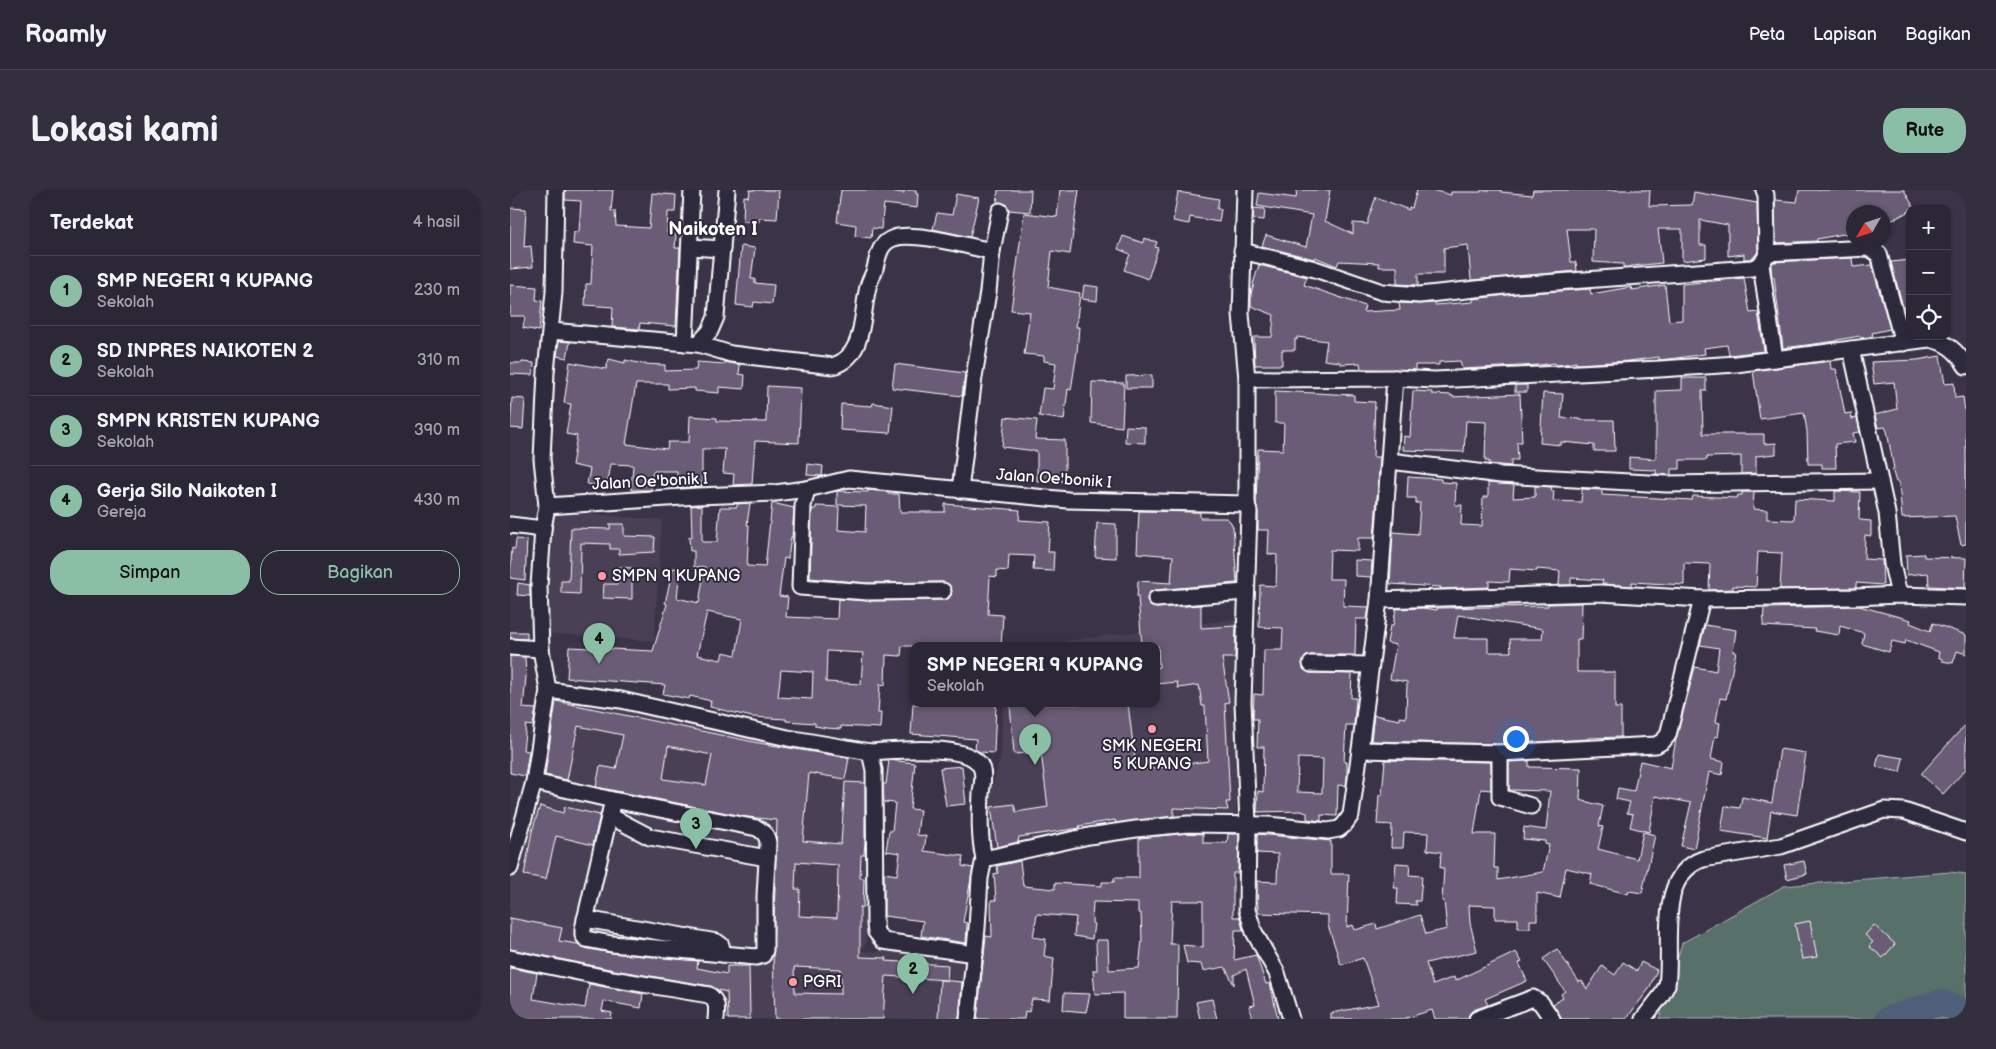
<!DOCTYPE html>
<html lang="id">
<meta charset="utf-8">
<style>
:root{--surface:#2c2736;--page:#342f3e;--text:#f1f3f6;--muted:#a6a5ad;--line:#484451;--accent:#8abfa5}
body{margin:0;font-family:"Balsamiq Sans",sans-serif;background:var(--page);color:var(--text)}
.controls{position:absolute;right:15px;top:15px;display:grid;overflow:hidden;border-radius:10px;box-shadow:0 1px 4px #0004}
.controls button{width:45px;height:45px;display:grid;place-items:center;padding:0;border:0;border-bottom:1px solid var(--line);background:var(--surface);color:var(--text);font:25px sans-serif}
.compass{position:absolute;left:1336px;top:15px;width:45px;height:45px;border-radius:50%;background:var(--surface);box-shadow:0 1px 4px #0004;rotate:231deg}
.you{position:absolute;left:1005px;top:548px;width:18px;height:18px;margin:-12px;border:4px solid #fff;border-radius:50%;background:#1a73e8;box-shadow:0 0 0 8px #1a73e833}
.badge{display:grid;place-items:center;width:32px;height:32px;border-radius:50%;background:var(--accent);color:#111;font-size:16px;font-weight:700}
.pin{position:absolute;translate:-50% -41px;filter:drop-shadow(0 1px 2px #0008)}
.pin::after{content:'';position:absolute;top:26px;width:18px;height:15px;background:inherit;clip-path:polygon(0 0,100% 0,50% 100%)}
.popup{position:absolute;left:400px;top:452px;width:250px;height:65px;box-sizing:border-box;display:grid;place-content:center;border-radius:10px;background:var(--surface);filter:drop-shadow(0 1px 4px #0005);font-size:16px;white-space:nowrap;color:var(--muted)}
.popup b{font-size:19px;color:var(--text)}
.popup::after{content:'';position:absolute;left:50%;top:100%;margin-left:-10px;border:10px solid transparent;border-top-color:var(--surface)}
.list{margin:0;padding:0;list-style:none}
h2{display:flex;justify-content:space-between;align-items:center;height:65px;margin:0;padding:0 20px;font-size:21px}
h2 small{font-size:16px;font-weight:400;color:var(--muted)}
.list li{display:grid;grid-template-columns:32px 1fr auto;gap:15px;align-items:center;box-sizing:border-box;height:70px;padding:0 20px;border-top:1px solid var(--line)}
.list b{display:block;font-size:19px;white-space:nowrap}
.list p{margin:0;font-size:16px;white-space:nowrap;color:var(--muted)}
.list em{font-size:16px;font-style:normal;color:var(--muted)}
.actions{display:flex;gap:10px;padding:15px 20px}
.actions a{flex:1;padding:11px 0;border:1px solid var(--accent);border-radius:20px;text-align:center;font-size:18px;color:var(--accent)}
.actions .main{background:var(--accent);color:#111}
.icon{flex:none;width:28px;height:28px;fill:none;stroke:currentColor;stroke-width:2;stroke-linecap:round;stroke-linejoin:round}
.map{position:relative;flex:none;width:1456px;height:829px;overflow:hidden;border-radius:20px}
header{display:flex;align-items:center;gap:30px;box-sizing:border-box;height:70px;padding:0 25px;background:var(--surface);border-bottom:1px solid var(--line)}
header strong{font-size:24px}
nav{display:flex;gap:28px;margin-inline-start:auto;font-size:18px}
.intro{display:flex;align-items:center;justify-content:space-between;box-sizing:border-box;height:120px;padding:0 30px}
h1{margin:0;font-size:35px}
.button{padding:12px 22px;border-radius:20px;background:var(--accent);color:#111;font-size:18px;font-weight:700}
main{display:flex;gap:30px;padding:0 30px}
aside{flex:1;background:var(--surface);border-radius:20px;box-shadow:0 1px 4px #0004}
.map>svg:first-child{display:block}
.built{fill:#494056}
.green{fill:#596f6a;stroke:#acb7b4}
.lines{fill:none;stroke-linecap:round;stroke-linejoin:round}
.river{stroke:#505e7a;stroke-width:26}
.building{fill:#6a5b76;stroke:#fff;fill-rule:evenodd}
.minor-casing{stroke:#fff;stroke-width:19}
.minor{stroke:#2f2a3d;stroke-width:15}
.poi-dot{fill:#ff9aa2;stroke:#2f2a3d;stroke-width:2}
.labels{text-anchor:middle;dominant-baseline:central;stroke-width:4;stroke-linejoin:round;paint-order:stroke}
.street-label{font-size:16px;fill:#fff;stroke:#2f2a3d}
.poi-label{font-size:16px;fill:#fff;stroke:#2f2a3d;text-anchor:start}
.quarter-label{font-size:19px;font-weight:bold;fill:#fff;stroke:#2f2a3d}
</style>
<header>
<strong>Roamly</strong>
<nav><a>Peta</a><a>Lapisan</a><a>Bagikan</a></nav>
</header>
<div class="intro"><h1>Lokasi kami</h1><a class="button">Rute</a></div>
<main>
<aside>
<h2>Terdekat<small>4 hasil</small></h2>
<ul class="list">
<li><span class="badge">1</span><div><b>SMP NEGERI 9 KUPANG</b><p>Sekolah</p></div><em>230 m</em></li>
<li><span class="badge">2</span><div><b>SD INPRES NAIKOTEN 2</b><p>Sekolah</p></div><em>310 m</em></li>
<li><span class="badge">3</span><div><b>SMPN KRISTEN KUPANG</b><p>Sekolah</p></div><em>390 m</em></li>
<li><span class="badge">4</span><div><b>Gerja Silo Naikoten I</b><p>Gereja</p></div><em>430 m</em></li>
</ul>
<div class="actions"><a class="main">Simpan</a><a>Bagikan</a></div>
</aside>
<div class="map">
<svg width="1456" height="829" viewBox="0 0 1456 829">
<rect width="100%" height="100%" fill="#3b3448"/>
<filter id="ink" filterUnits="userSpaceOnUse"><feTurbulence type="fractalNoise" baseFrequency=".02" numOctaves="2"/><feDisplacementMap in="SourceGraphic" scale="10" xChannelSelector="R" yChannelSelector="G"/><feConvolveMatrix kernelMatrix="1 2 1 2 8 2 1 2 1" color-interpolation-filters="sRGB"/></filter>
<g filter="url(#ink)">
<g class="built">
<polygon points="40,321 152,330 144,451 32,443"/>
<polygon points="728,429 726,492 726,627 572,638 571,633 571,640 502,659 492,661 480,655 474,644 479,609 491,566 493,514 560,514 555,515 565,514 646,514 646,456 554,456 554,451"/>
<polygon points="43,505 356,569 362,701 356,753 352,761 455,764 454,829 213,829 214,804 155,795 0,764 0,694 20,623"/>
</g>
<polygon class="green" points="1440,682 1456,684 1456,829 1149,829 1172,753 1274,696"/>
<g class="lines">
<polyline class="river" points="1378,829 1430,812 1456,822"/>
</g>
<g class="building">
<polygon points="55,0 103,0 101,21 105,21 106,36 139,38 142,3 166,5 165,22 158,22 157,43 166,44 165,58 170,58 166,136 130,133 129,139 102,137 103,117 75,115 76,94 81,94 83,56 63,54 64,42 69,42 71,11 55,10"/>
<polygon points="240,0 269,0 267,29 249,28 249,32 233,31 234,6 239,7"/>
<polygon points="331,0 370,0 394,3 394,0 406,0 406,4 408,4 407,18 374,14 371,39 362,38 361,48 345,46 346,35 327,32"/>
<polygon points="488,0 521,0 520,22 499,20 496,14 487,12"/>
<polygon points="550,0 569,0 560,64 542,61 538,97 570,103 566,137 569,137 567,162 561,200 558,199 554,230 529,226 533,198 543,199 546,173 534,171 534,166 514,164 520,122 501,120 514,23 547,27"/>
<polygon points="787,0 820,0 815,31 843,44 843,33 858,34 858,29 866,7 899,20 899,17 902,18 907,0 922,0 941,5 941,2 971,2 971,0 991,0 991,2 1022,5 1023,0 1140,0 1139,16 1182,15 1184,2 1247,13 1248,61 1245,66 1240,69 1234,69 1234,64 1218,66 1218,35 1190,30 1190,55 1196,55 1196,68 1172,71 1172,39 1148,39 1152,73 1113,77 1113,74 1083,72 1084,39 1057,39 1061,72 1066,72 1067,81 961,90 958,55 934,58 934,84 908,84 908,95 887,94 887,77 869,77 869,73 829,71 827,76 805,67 804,69 752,56 756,45 796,57 802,25 747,16 749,3 786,8"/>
<polygon points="1289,0 1394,0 1404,18 1400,19 1400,21 1382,30 1381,29 1374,33 1374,22 1344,22 1344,42 1307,49 1307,51 1266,53 1265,10 1287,12"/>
<polygon points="668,2 709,9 707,19 711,19 709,32 680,27 679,34 663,31"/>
<polygon points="446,4 469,8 460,47 423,39 427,23 442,25"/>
<polygon points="0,18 16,19 14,57 21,56 23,77 0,79"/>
<polygon points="744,18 755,19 754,30 743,29"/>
<polygon points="613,46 633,53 634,48 647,52 645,57 648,58 638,89 614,80 620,64 608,59"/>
<polygon points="231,56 245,58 241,89 245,89 245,93 264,95 262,114 244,112 243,117 226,115"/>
<polygon points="1342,68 1343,77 1362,75 1380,139 1362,143 1363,146 1359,147 1351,148 1350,146 1327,150 1327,151 1273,158 1264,87 1262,87 1261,77 1263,72"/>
<polygon points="1400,70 1400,127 1396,128 1381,72"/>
<polygon points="749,75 797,87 794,95 855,116 853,122 890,120 889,113 908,114 925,113 925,115 963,112 963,109 1005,104 1080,99 1081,104 1121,97 1122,100 1155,95 1159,131 1172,130 1172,94 1234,88 1240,123 1248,122 1254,161 1219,165 1217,155 1194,158 1195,164 1167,168 1149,170 1149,167 1119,171 1066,174 1066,172 1049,175 1045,175 1045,173 1030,175 952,179 950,171 929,172 929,175 905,175 905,180 851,179 850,173 830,174 830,172 814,170 817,151 787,147 787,150 785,149 785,160 772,160 772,175 745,175 744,147 762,147 764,125 741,116 741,103 744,95 743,94"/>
<polygon points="0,95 27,97 26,110 32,111 29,141 13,138 15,126 0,126"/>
<polygon points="574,95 588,97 587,111 572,109"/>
<polygon points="49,151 60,152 57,168 47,166"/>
<polygon points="1430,166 1435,194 1444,193 1445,208 1453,207 1456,228 1456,354 1451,355 1445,326 1392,328 1389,292 1386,292 1382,279 1384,279 1377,241 1375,237 1368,238 1365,225 1387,219 1384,192 1364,194 1361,172 1407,170"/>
<polygon points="99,169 115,173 115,170 133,174 155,175 155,181 186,180 187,172 215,174 215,172 230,175 229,184 235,185 234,199 209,197 209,203 185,201 185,198 158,199 158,194 126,194 116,254 157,259 158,252 179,252 180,226 207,228 207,231 256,232 257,196 291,198 289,253 245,251 242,294 223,295 224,284 213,283 215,259 192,259 192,296 167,298 167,281 143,281 141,300 121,300 123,275 101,274 97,297 77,294 80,279 62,275 67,246 56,244 61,214 54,213 60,172 96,179"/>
<polygon points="1320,171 1321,179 1326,179 1335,224 1341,223 1342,229 1347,228 1350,242 1343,243 1345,252 1325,254 1326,278 1312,278 1312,274 1298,274 1297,241 1294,223 1250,229 1243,181"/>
<polygon points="12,172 24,173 23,185 0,184 0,173 12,173"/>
<polygon points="385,174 455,183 452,206 382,198"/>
<polygon points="642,185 642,198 616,198 616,186"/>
<polygon points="1172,188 1196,188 1196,201 1192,201 1193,244 1254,244 1254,254 1266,253 1266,264 1246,266 1246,283 1231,284 1231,266 1197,267 1197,270 1170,270 1170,279 1161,279 1161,285 1146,284 1146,280 1119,279 1119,267 1146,269 1146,201 1172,200"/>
<polygon points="582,192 614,193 612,237 581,233"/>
<rect x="1005" y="195" width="12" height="7"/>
<path d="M765,201L844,205V211L865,212L863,267H870L864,348H848V361L820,360L819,389H834L833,416L859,417L857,429H846L845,465H801L796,466L792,473L793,479L800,483L842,484L841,508H846L844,535H836L834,572H837V587L836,596L828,595L827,626L811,625V631L797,629V623L791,621L747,622L748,601L753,602L754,557H747L748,529H743L744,504L753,505L754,460H772L773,438L749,437L750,395L766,396L767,365L758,364L759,340H748V322L746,313L748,259L773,260L774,233H765ZM788,568L813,569L812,603L787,602Z"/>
<polygon points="903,201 922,202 922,204 942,205 942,207 1010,204 1012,252 1007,252 1008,270 1001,270 1001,276 979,274 979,271 975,271 976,232 956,231 954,262 893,260 894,246 900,247"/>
<polygon points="1033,203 1053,204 1051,228 1070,229 1070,230 1104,230 1105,261 1084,261 1084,255 1051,252 1051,255 1030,253"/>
<polygon points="2,208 15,209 13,239 0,238"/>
<polygon points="363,213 383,216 380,243 330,240 331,214 362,216"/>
<polygon points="495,227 527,230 525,249 555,250 555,291 527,291 527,261 492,257"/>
<polygon points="616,236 635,237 635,253 615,252"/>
<polygon points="298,274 313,276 312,286 297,285"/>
<polygon points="898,287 931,289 931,292 946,293 945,315 952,315 951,335 972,336 973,307 978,307 978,293 1004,295 1003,308 1025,307 1025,296 1042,297 1041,301 1044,301 1043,311 1071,312 1072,299 1092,300 1092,305 1182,310 1183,306 1227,308 1228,305 1232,305 1232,302 1244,302 1243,319 1257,320 1257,329 1284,330 1285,309 1325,311 1325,301 1350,302 1349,329 1350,330 1361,331 1361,346 1355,345 1354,369 1372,370 1373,395 1346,393 1346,398 1270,399 1272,363 1248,362 1246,397 1223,396 1223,399 1199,400 1200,374 1174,373 1174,395 1122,392 1122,396 1092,394 1093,390 1061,388 1061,395 1049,395 1050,381 1027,379 1027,381 1000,379 999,392 979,391 979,397 930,399 931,397 880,394 883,342 908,344 910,313 906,313 906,308 897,308"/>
<path d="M358,300L378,302V304H389L390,322H435V314L510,320L509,330L540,332L538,362H544L543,381L523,380L524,366L499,365L498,381L487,380V387L480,386L478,424L493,425L491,456H392L391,466L376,465L375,495L370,494L368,523H371L370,538L331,536V539L316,538L305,536V533L276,531V529L242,527L200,517L201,511L180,506L179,509L153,504L155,495L57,488L59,457L143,461L157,414L155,413L163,378L170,379L167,408L189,413L195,377H184V361H180L179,347H182L181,316L192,315V352H207L210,317H227V314L240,313L237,335H239L237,376L255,377L262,313L284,318L282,347H281L278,369L274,368L269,406L278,407L276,427L327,429L328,409L358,411L433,410L438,409L441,405V397L433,392L358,393L300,388L302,319H306V316L329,317L328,340L355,342L356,316L327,315V301L358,302ZM197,422L232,429L226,465L213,462L211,470L187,465ZM317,461L353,463L351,494L316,492ZM271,480L303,482L302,509L268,507Z"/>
<polygon points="629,321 690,322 690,328 716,328 720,331 723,337 727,393 645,400 640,402 637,409 639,415 646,418 691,415 691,438 726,436 725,468 712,468 719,512 715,513 720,612 716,612 718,620 664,618 664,626 606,633 605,630 569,636 570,638 509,647 508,652 487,657 481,617 504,614 506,622 538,617 531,562 504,564 500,514 618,514 626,578 632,578 632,580 698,571 695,516 692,516 689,495 668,498 667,492 646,494 646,478 649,477 648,456 632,456 628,407 627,407 628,391 661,393 663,366 627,363"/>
<polygon points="587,333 606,334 606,368 585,367"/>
<polygon points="100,334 114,334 114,346 145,347 144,362 109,364 109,359 100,359 100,354 71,353 70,404 51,403 51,391 59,391 61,338 100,339"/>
<polygon points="6,349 17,350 15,390 0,388 2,358 5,359"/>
<polygon points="1414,364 1414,367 1456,368 1455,398 1419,396 1418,383 1397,385 1396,365"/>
<polygon points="845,370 862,371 861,387 845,386"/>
<polygon points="109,377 122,378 122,409 93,408 94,394 108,394"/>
<polygon points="8,393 20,395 20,406 7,405"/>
<path d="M1072,413L1071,449H1067V482H1105V518H1111V547L1078,548V549L990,554L861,551L864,525L890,530V527L896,528L897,492L880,489L886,455L877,453L880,436H883L886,419L913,418L927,420V418L1038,416V414ZM948,425L1033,439L1032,449H1000L1001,462H978V448H944Z"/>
<polygon points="1349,416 1401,430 1400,433 1420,441 1423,433 1456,445 1456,464 1447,461 1443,473 1432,471 1432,469 1428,467 1429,462 1396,450 1395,454 1382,451 1379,462 1352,454 1354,443 1330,436 1329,445 1304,441 1305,439 1253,436 1254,418"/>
<polygon points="1195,435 1226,440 1223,462 1226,462 1216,509 1210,508 1206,532 1210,533 1208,547 1205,546 1201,569 1214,572 1212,585 1199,582 1184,659 1171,656 1181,613 1145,606 1139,642 1120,637 1123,624 1117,623 1120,612 1106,609 1108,598 1124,601 1130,571 1161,578 1166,549 1185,477 1206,481 1209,458 1190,455"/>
<polygon points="0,442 17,442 17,449 0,448"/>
<polygon points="0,466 15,467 16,487 13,518 26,519 23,536 16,535 13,560 19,561 15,586 0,583"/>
<path d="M46,511L249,553L339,568L335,589L299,583L293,651L331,654L335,592L355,593V650L354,665H351L350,688H354L353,717H350V767L377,768L376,771L438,775L437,790L376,786L373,829H265L263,765L267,630L237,627L86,597L90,576L106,579L113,545L68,536L57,590L35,585ZM158,556L202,565L196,595L153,589ZM286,672L328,675L327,728L289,726L290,699H285ZM284,777L331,779V804L285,803Z"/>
<polygon points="403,514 486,514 484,563 470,562 465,560 466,549 401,544"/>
<polygon points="1456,534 1456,579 1433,604 1411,584"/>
<polygon points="1270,559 1296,563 1287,625 1261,621 1257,648 1211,641 1215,616 1230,618 1232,607 1262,613"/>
<polygon points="1369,564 1393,568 1390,582 1366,577"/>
<polygon points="379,570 405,573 400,619 410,620 407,645 416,646 414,661 453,666 452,676 463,678 453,732 457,733 456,753 411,746 413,731 374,726 374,683 387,685 390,663 376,661 379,641 382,641 385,613 374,612 373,594 376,594"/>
<polygon points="875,570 981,572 981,600 971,599 964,644 985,644 984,678 988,678 988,690 1033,682 1039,655 1035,654 1035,651 1013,649 1014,637 1036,640 1040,601 999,600 999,572 1019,571 1019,577 1071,578 1070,610 1093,616 1089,636 1093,637 1088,659 1127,669 1133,642 1145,645 1132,703 1119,701 1118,704 1080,694 1082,684 1056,678 1050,708 1027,703 1027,730 1020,730 1020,738 1008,738 1008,729 985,729 985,716 959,715 960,733 967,761 916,773 923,795 944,787 945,791 1006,762 1012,772 1009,773 1017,791 975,809 978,815 963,820 960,823 958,829 925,829 922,820 893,829 821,829 821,823 869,814 853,768 831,775 818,735 818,725 748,723 747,691 767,692 768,664 747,663 747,644 821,651 821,684 839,684 837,737 843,735 845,740 866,734 867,739 910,725 916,744 937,739 934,711 932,711 934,678 930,678 931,662 917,660 918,643 894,642 893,658 881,658 882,635 867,634 869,605 872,605"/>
<polygon points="452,576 456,614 436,616 430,578"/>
<polygon points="30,616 53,623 55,617 90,625 83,655 46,646 36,689 14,685 22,641"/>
<polygon points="678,643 693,644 693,653 717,653 718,644 729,644 728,683 723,683 723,727 730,727 733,740 725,740 724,770 746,765 756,794 760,793 768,829 742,829 739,816 745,815 736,779 724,785 724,795 715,777 693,781 691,774 677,773 673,755 693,757 693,711 662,711 660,754 668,754 667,829 613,829 613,803 585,804 583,780 587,780 586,750 598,750 599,780 629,778 632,750 631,723 628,723 628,713 583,712 582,733 584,734 582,749 564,746 566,727 527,724 523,747 536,749 534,766 544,768 540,810 522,809 519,822 515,821 514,829 467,829 476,746 482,747 481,710 486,710 484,684 488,683 487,676 510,671 513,696 545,699 545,693 592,696 592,692 604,692 604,688 629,688 629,648"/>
<polygon points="1294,671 1297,684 1277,689 1274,675"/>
<polygon points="886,673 900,674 899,685 912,686 910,711 905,711 907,715 887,714 888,698 884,698"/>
<polygon points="0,728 52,738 49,751 68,754 74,758 101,763 188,771 187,778 217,784 217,776 239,776 240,829 218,829 217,802 208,800 201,796 104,780 0,759"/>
<polygon points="1300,731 1307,767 1292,769 1285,734"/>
<polygon points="1364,735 1385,754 1373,768 1359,756 1363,752 1355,745"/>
<polygon points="1047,759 1069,792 1072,791 1077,799 1092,776 1105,785 1113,772 1127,781 1131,772 1147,780 1139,799 1116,829 1051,829 1043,814 1053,808 1051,804 1055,801 1033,769"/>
<polygon points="0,778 27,783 23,809 75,818 79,794 133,804 131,818 94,811 92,821 102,823 101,829 0,829"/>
<polygon points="430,790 452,792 449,829 428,829"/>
<polygon points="554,803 580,804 576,822 553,820"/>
<polygon points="702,809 707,829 690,829 686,812"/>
</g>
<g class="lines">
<g class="minor-casing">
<g id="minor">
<polyline points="1254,0 1256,5 1257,63"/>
<polyline points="180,57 212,59"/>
<path d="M732,61L805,79L872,102L909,105L1004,95L1242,78C1251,75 1254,72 1257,63L1359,58L1369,64L1393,153"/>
<polyline points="1251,75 1265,169"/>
<path d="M41,141L188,154L221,164L323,176C356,166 351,124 358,97C359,92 362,87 364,82C368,69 368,53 384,48C404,41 460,57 482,61"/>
<polyline points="175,153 182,0"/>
<polyline points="188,154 200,141 206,127 217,0"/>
<polyline points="1341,159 1377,323 1382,374 1389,405"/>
<polyline points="885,188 869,410 850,560 990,563 1146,555 1153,551 1158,545 1192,409"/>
<path d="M737,189L885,188L925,190L1150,179L1226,174L1419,149C1437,152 1447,161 1456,176"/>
<polyline points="880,271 991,285 1157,294 1370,291"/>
<polyline points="297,299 293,316 290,397 358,402 433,401"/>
<polyline points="450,300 464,187 478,102 482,61 490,21"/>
<polyline points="737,314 739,322 733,512 738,634 737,720 744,742 767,783 781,829"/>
<polyline points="37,316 187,306 265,303 297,299 339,289 558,310 737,314 737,189 731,124 735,0"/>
<polyline points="0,335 33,339"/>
<polyline points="646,409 736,402"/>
<polyline points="869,410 1090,403 1192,409 1345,407 1389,405 1456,407"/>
<polyline points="0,457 31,459"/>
<polyline points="801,474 861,475"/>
<polyline points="38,500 111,510 278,548 360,562 364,580 365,734 366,742 373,751 465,764"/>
<path d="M360,562C383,561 466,551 472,580C474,587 472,596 471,603C470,626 469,646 474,669"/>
<polyline points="990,563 990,607 1021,616"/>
<path d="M24,592L103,610L247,638C254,642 257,645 258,653L255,706V760L253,765L246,767L102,754L76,749L73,745V739L103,610"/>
<polyline points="100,626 140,647 257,668"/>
<polyline points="0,678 24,592 38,500 31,459 29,396 33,339 37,316 32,269 36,182 44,102 46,0"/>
<polyline points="75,729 207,752 211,755 213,764"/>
<path d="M0,768L102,789L199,805C208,812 207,818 206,829"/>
<polyline points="458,829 467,738 470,688 474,669 579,646 626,639 678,634 758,635 818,641 829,639 834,635 841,625 850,560"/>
<polyline points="967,829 1023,808 1031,813 1042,829"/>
<path d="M1133,829L1151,806L1157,795C1163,755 1145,686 1193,669L1271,656L1374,620L1394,621L1456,642"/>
</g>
</g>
<use href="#minor" class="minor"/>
</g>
</g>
<g class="poi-dot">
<circle cx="92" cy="386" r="5"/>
<circle cx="642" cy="539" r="5"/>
<circle cx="283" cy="792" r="5"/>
</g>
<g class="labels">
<g class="street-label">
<text transform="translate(544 289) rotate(4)">Jalan Oe'bonik I</text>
<text transform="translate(140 292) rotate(-3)">Jalan Oe'bonik I</text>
</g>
<g class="poi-label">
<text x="102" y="386">SMPN 9 KUPANG</text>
<text x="642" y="556" text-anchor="middle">SMK NEGERI<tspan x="642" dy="18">5 KUPANG</tspan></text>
<text x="293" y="792">PGRI</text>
</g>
<g class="quarter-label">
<text x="203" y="39">Naikoten I</text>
</g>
</g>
</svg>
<div class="controls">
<button>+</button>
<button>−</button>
<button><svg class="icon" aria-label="locate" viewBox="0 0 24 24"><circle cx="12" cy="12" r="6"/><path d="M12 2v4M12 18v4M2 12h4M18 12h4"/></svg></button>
</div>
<svg class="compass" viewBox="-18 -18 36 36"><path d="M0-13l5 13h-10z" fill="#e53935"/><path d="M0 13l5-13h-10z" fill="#a6a5ad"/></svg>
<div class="you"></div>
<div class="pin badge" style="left:525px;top:575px">1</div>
<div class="popup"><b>SMP NEGERI 9 KUPANG</b>Sekolah</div>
<div class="pin badge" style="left:403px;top:804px">2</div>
<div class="pin badge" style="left:186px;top:659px">3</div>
<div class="pin badge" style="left:89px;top:474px">4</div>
</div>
</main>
